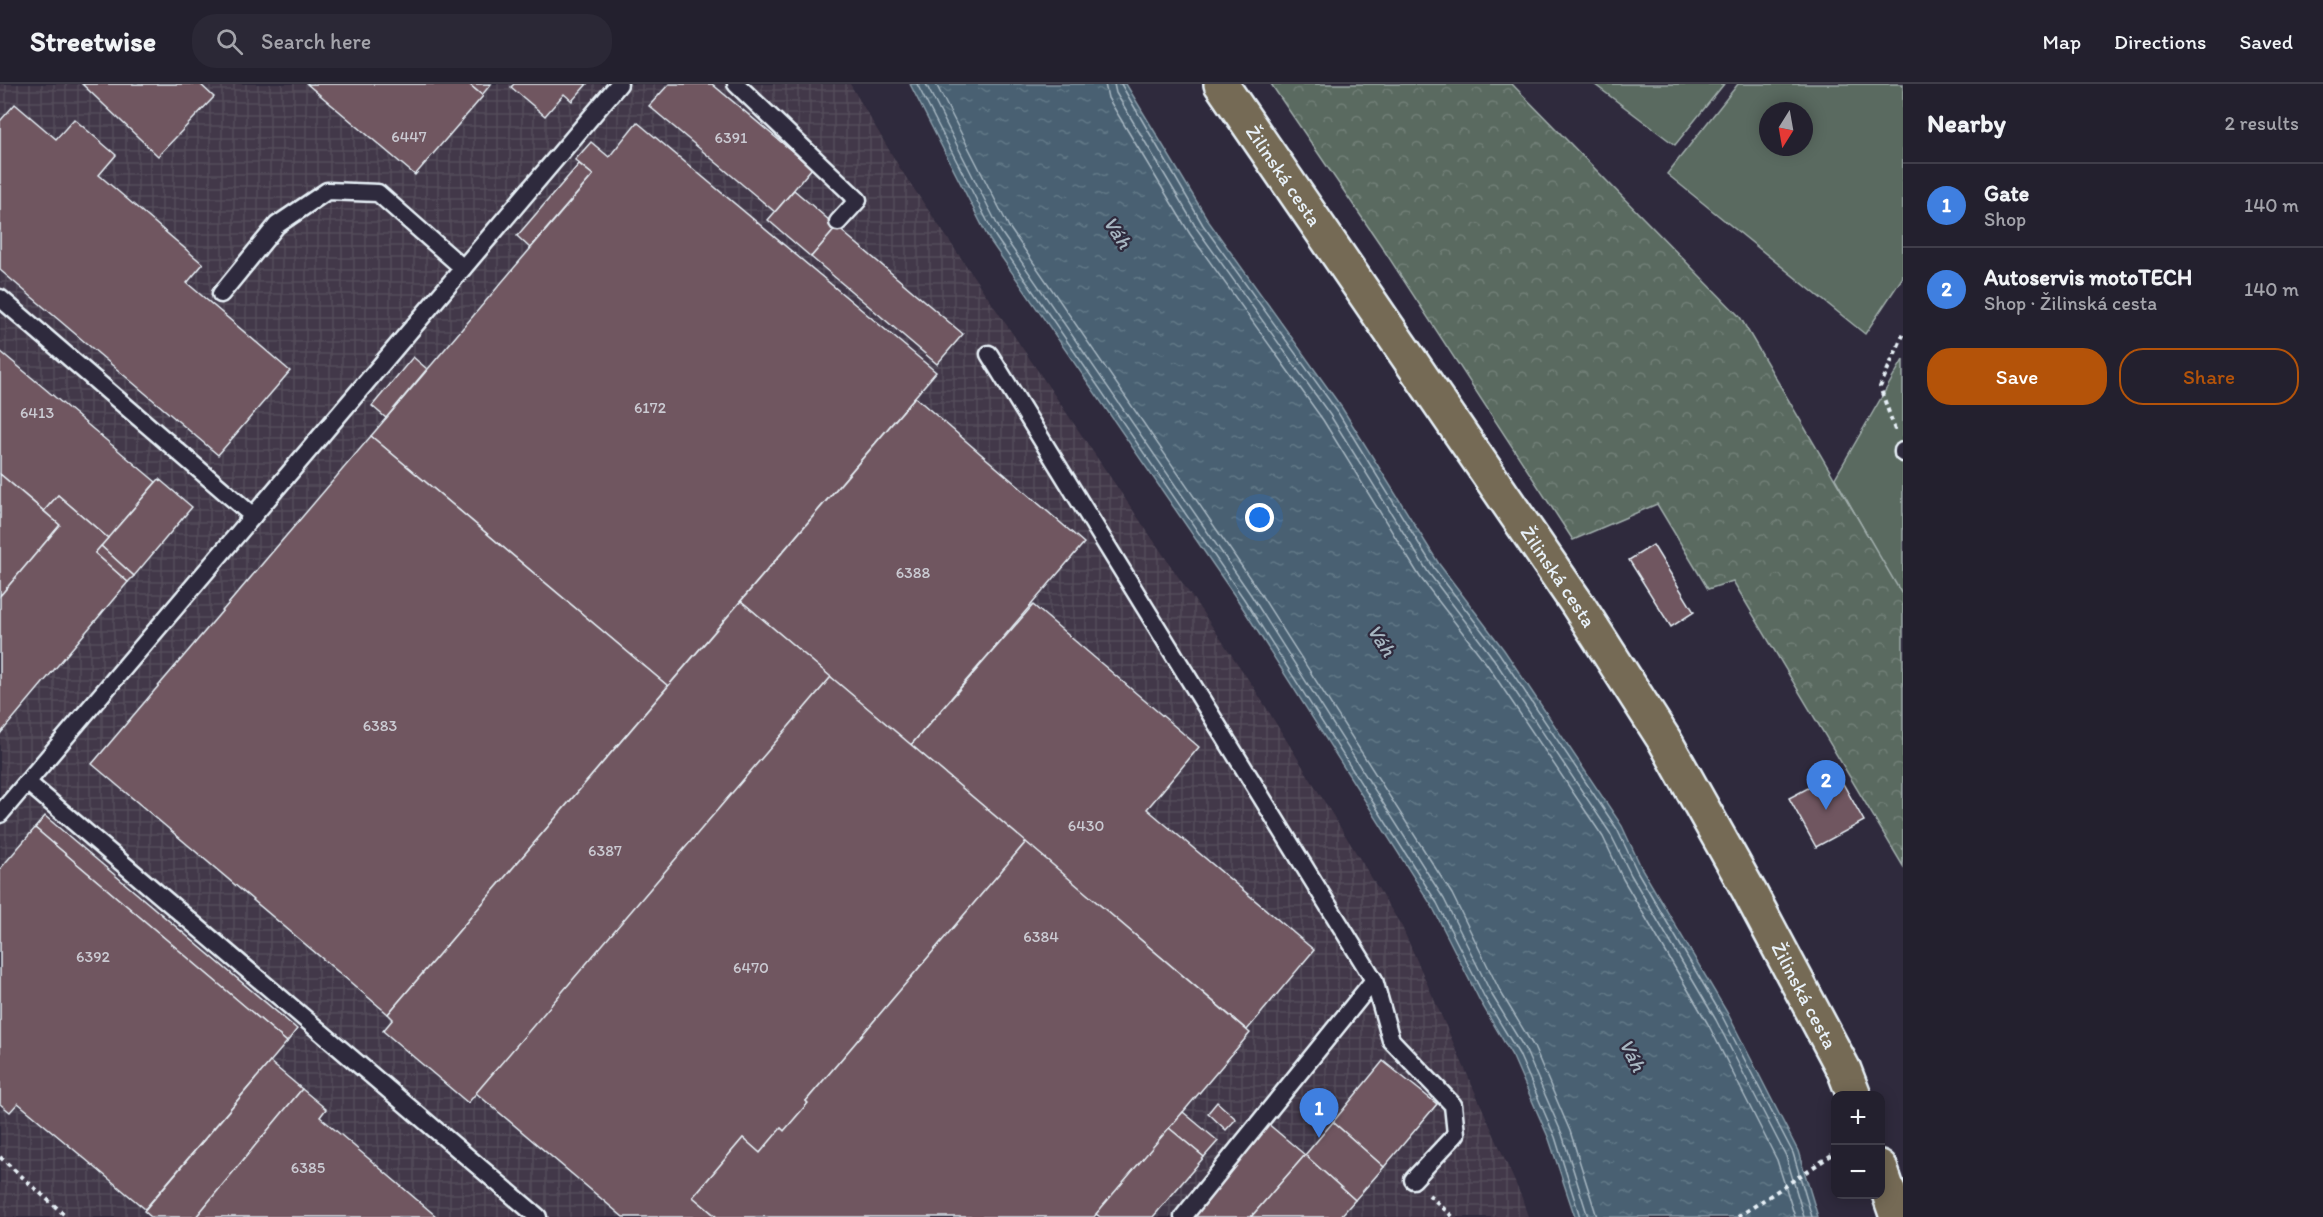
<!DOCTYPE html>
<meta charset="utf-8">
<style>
:root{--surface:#23202e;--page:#2b2836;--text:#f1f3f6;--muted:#a3a3aa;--line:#403e4a;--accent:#b45309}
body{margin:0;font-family:Itim,sans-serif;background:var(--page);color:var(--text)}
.controls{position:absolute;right:18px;bottom:18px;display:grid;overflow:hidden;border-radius:12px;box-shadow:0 3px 15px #0003}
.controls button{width:54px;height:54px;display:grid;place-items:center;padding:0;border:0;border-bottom:2px solid var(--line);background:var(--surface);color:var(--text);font:30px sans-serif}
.compass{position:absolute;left:1759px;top:18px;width:54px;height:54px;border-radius:50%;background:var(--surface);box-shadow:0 3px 15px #0003;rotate:191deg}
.you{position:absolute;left:1260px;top:434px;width:21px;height:21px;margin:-15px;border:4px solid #fff;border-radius:50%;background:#1a73e8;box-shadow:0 0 0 9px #1a73e833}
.badge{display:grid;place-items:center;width:39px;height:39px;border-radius:50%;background:var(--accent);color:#fff;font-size:20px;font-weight:700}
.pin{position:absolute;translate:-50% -50px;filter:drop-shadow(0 2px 3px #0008)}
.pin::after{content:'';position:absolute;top:32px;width:21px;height:18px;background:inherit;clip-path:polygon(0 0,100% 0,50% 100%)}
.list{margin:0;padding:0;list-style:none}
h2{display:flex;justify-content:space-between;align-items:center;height:78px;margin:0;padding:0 24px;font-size:26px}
h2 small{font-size:20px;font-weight:400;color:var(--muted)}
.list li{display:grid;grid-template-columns:39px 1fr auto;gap:18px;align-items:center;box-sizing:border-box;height:84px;padding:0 24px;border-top:2px solid var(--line)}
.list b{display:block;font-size:22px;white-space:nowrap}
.list p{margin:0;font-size:20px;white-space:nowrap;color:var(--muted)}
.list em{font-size:20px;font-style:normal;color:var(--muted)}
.actions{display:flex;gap:12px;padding:18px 24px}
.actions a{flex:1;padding:14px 0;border:2px solid var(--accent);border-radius:24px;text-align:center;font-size:21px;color:var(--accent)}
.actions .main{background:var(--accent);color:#fff}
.icon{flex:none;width:33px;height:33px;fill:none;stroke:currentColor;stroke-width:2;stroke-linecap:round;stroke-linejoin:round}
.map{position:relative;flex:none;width:1903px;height:1133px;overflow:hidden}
header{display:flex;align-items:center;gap:36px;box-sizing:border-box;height:84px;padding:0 30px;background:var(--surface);border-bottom:2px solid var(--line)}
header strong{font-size:28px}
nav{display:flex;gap:33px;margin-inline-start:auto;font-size:21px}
.search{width:420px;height:54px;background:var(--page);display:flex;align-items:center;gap:15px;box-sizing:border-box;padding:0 21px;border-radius:24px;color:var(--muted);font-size:22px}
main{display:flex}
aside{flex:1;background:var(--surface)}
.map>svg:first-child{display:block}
.industrial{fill:url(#industrial-grid)}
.grass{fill:#5a6a60;stroke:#a1aeac;stroke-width:1.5;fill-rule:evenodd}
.forest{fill:url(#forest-crowns);stroke:#a1aeac;stroke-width:1.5}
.water{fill:url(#water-ripples);stroke:#889ba8;stroke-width:1.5}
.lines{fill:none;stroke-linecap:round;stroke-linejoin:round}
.shore{stroke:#a8b7c2;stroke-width:1.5}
.building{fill:#6f5760;stroke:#e8f1f8;stroke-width:1.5}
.lane-casing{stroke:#e8f1f8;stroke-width:21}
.primary-casing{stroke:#e8f1f8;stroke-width:38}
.path{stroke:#e8f1f8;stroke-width:4;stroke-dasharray:4.5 4.5;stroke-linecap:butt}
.lane{stroke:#2f2a3d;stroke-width:16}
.primary{stroke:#756a55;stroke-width:33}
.labels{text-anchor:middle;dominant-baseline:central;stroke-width:4.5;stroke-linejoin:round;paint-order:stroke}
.number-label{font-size:16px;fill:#cacad2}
.street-label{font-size:20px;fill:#e8f1f8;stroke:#2f2a3d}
.water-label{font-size:21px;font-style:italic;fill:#a8b7c2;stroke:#2f2a3d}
</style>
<header>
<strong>Streetwise</strong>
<div class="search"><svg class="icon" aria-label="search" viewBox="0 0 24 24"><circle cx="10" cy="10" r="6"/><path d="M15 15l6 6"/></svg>Search here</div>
<nav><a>Map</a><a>Directions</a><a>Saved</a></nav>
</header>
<main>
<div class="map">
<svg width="1903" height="1133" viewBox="0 0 1903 1133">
<defs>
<pattern id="industrial-grid" width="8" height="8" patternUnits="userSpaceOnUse" patternTransform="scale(1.5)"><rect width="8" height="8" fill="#423848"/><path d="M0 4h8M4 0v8" fill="none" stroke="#544c5a"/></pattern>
<pattern id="forest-crowns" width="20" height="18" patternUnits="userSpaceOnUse" patternTransform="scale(1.5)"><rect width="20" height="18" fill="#5a6a60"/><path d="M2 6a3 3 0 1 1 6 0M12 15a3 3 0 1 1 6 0" fill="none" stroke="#728078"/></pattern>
<pattern id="water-ripples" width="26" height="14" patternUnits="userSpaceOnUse" patternTransform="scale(1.5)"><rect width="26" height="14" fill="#486172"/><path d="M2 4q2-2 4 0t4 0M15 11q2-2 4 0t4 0" fill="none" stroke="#627887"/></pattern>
</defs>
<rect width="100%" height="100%" fill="#2f2a3d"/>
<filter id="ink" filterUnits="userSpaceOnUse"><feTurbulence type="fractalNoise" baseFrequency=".0167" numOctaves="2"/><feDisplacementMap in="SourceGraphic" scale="12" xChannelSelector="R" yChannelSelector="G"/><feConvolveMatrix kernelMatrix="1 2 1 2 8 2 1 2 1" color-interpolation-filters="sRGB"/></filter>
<g filter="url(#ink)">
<polygon class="industrial" points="0,0 850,0 901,86 1254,604 1402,843 1522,1114 1528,1133 0,1133"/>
<g class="grass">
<polygon points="1594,0 1724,0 1675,61"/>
<path d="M1738,0H1903V193L1865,250L1667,90ZM1768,27H1804V63H1768Z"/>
<polygon points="1903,276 1903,512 1902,513 1835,394"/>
</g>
<polygon class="forest" points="1271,0 1512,0 1740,233 1903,512 1903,782 1733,497 1708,505 1657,420 1573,456 1380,160"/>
<polygon class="water" points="910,0 1126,0 1209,138 1342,324 1439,480 1504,566 1622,742 1642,785 1728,930 1798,1067 1818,1133 1575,1133 1549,1055 1513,973 1480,917 1432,822 1239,518 989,155"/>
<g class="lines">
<g class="shore">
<polyline points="917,0 995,152 1244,515 1437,819 1485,914 1519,970 1555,1053 1580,1133"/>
<polyline points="926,0 1001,148 1251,511 1444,815 1492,911 1526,967 1562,1050 1588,1133"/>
<polyline points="936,0 1009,143 1258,506 1452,810 1500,907 1534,963 1570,1047 1597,1133"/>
<polyline points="1105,0 1108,14 1190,150 1323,336 1420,493 1486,579 1603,753 1623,795 1708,940 1777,1076 1795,1133"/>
<polyline points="1114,0 1116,9 1197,145 1330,331 1428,488 1493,574 1610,749 1631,791 1716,936 1786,1072 1804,1133"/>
<polyline points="1121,0 1203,141 1337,327 1434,484 1499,569 1617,745 1637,787 1722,932 1793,1069 1812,1133"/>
</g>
</g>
<g class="building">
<polygon points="82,0 200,0 214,13 158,72"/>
<polygon points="307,0 469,0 483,12 415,91"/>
<polygon points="469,0 491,0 482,11"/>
<polygon points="514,0 587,0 572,17 564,10 545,32 511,3"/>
<polygon points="669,0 712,0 812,84 775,128 649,22"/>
<polygon points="15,20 56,55 74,35 116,71 99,91 203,180 187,199 290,287 218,371 0,186 0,37"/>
<polygon points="637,38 936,288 668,602 371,352 593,91 575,76 591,58 609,73"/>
<polygon points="579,80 593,91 530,164 517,152"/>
<polygon points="794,106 837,143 811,173 768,136"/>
<polygon points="837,143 963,250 937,280 811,173"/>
<polygon points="0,267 156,398 108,454 58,411 44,427 0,390"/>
<polygon points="413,273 427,285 386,334 372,322"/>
<polygon points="915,313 1084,459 911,661 741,517"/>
<polygon points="371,352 668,602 388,930 92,680"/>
<polygon points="0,390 60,441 0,512"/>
<polygon points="159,395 192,423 134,492 101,462"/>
<polygon points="58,411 108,454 95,469 128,498 0,650 0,512 60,441 44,427"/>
<polygon points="1653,461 1694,528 1671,543 1629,476"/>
<polygon points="101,462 134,492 128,498 95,469"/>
<polygon points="741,517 831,593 468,1019 383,947 393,935 388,930"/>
<polygon points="1033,521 1199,663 1147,725 1314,866 1247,946 911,661"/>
<polygon points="831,593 1026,758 806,1017 808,1019 784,1047 781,1044 760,1069 743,1054 693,1113 717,1133 623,1133 476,1009"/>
<polygon points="1837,689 1864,737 1816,763 1789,714"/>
<polygon points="45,732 297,945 287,958 35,744"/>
<polygon points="35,744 287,958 145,1125 18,1019 10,1028 0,1020 0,785"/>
<polygon points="1026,758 1250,949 1094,1133 717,1133 693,1113 743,1054 760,1069 781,1044 784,1047 808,1019 806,1017"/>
<polygon points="1383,977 1437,1020 1384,1083 1333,1038"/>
<polygon points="270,978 302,1005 196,1133 151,1133 144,1127"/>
<polygon points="302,1005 326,1025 320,1033 437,1133 196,1133"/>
<polygon points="1217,1018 1236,1035 1226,1046 1208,1029"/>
<polygon points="1183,1028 1218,1057 1204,1073 1169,1044"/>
<polygon points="1333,1038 1384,1083 1355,1116 1305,1071"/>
<polygon points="1267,1039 1305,1071 1251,1133 1195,1133 1190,1129"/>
<polygon points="1169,1044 1204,1073 1153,1133 1100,1133 1096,1130"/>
<polygon points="1305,1071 1355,1116 1340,1133 1251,1133"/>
</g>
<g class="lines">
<g class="lane-casing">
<g id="lane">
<polyline points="736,0 858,116 838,138"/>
<polyline points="221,210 277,141 327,107 378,109 463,184"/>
<polyline points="0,214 253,432 619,0"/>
<polyline points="989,270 1374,896"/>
<polyline points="1903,367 1903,369"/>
<polyline points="27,698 538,1133"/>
<polyline points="0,730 253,432"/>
<polyline points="1183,1133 1374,896 1391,956 1453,1021 1456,1050 1413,1096"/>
</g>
</g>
<g class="primary-casing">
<g id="primary">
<path id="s1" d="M1221,0L1578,521L1665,657L1749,807L1844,986L1854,1012"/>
<polyline points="1880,1083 1897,1133"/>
</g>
</g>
<g class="path">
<polyline points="1895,346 1880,303 1903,251"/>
<polyline points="0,1073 67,1133"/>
<polyline points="1429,1111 1453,1133"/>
<polyline points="1738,1133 1836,1068"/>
</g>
<use href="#lane" class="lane"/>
<use href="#primary" class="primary"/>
</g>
</g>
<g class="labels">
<g class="number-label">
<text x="409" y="52">6447</text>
<text x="731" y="53">6391</text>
<text x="650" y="323">6172</text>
<text x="37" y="328">6413</text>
<text x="913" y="488">6388</text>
<text x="380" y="641">6383</text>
<text x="1086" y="741">6430</text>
<text x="605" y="766">6387</text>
<text x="1041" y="852">6384</text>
<text x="93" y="872">6392</text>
<text x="751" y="883">6470</text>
<text x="308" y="1083">6385</text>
</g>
<g class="street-label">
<text stroke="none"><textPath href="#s1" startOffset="111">Žilinská cesta</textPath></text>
<text stroke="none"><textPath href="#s1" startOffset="597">Žilinská cesta</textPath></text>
<text stroke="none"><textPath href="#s1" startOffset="1083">Žilinská cesta</textPath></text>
</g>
<g class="water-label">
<text transform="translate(1118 148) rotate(57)">Váh</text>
<text transform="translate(1382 556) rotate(57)">Váh</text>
<text transform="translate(1633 971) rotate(63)">Váh</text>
</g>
</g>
</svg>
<div class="controls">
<button>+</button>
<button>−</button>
</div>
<svg class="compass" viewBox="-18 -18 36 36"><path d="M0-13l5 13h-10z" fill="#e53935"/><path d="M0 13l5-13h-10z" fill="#a3a3aa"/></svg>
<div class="you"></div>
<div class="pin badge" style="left:1319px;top:1054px;background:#3f7fe0">1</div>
<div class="pin badge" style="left:1826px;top:726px;background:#3f7fe0">2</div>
</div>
<aside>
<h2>Nearby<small>2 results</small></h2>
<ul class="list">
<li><span class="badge" style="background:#3f7fe0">1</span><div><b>Gate</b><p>Shop</p></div><em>140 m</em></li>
<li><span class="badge" style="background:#3f7fe0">2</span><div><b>Autoservis motoTECH</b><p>Shop · Žilinská cesta</p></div><em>140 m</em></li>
</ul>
<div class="actions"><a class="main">Save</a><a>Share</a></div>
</aside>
</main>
